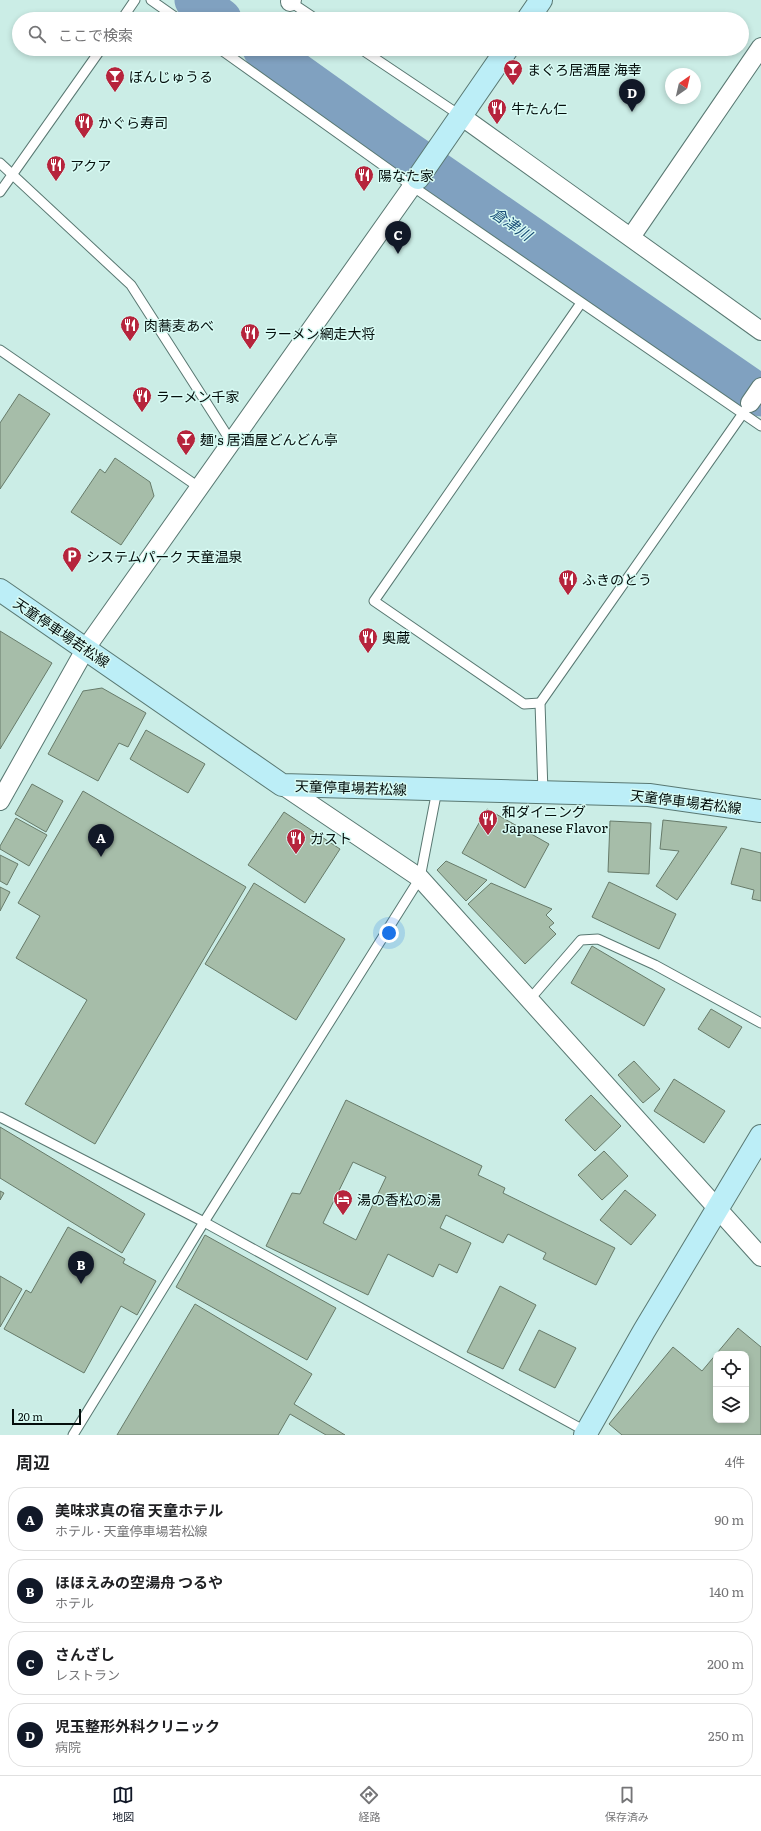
<!DOCTYPE html>
<html lang="ja">
<meta charset="utf-8">
<style>
:root{--surface:#fff;--page:#f6f6f6;--text:#202124;--muted:#757577;--line:#e0e0e0;--accent:#111827}
body{margin:0;font-family:Literata,"Noto Sans JP",serif;background:var(--page);color:var(--text)}
.controls{position:absolute;right:12px;bottom:12px;display:grid;overflow:hidden;border-radius:8px;box-shadow:0 2px 6px #0003}
.controls button{width:36px;height:36px;display:grid;place-items:center;padding:0;border:0;border-bottom:1px solid var(--line);background:var(--surface);color:var(--text);font:20px sans-serif}
.compass{position:absolute;left:665px;top:68px;width:36px;height:36px;border-radius:50%;background:var(--surface);box-shadow:0 2px 6px #0003;rotate:34deg}
.scale{position:absolute;left:12px;bottom:10px;width:69px;box-sizing:border-box;padding-left:4px;border:2px solid #040e0c;border-top:0;font-size:11px;line-height:14px;white-space:nowrap;color:#040e0c;-webkit-text-stroke:3px #d8fbf4;paint-order:stroke}
.you{position:absolute;left:389px;top:933px;width:14px;height:14px;margin:-10px;border:3px solid #fff;border-radius:50%;background:#1a73e8;box-shadow:0 0 0 6px #1a73e833}
.badge{display:grid;place-items:center;width:26px;height:26px;border-radius:50%;background:var(--accent);color:#fff;font-size:13px;font-weight:700}
.pin{position:absolute;translate:-50% -33px;filter:drop-shadow(0 1px 2px #0008)}
.pin::after{content:'';position:absolute;top:21px;width:14px;height:12px;background:inherit;clip-path:polygon(0 0,100% 0,50% 100%)}
.list{margin:0;padding:0;list-style:none}
h2{display:flex;justify-content:space-between;align-items:center;height:52px;margin:0;padding:0 16px;font-size:17px}
h2 small{font-size:13px;font-weight:400;color:var(--muted)}
.list li{display:grid;grid-template-columns:26px 1fr auto;gap:12px;align-items:center;box-sizing:border-box;height:64px;margin:0 8px 8px;padding:0 8px;border:1px solid var(--line);border-radius:16px}
.list b{display:block;font-size:15px;white-space:nowrap}
.list p{margin:0;font-size:13px;white-space:nowrap;color:var(--muted)}
.list em{font-size:13px;font-style:normal;color:var(--muted)}
.icon{flex:none;width:22px;height:22px;fill:none;stroke:currentColor;stroke-width:2;stroke-linecap:round;stroke-linejoin:round}
.map{position:relative;flex:none;width:761px;height:1435px;overflow:hidden}
.search{position:absolute;background:var(--surface);box-shadow:0 2px 6px #0003;left:12px;right:12px;top:12px;height:44px;display:flex;align-items:center;gap:10px;box-sizing:border-box;padding:0 14px;border-radius:22px;color:var(--muted);font-size:15px}
.sheet{height:340px;background:var(--surface)}
nav{display:flex;justify-content:space-around;align-items:center;box-sizing:border-box;height:56px;border-top:1px solid var(--line);background:var(--surface);font-size:11px;color:var(--muted)}
nav a{display:grid;justify-items:center;gap:2px}
nav .on{color:var(--accent)}
.map>svg:first-child{display:block}
.lines{fill:none;stroke-linecap:round;stroke-linejoin:round}
.river{stroke:#80a1c0;stroke-width:41}
.building{fill:#a6bda9;stroke:#677b6a;fill-rule:evenodd}
.lane-casing{stroke:#597872;stroke-width:11}
.street-casing{stroke:#597872;stroke-width:20}
.secondary-casing{stroke:#597872;stroke-width:24}
.lane{stroke:#fff;stroke-width:9}
.street{stroke:#fff;stroke-width:18}
.secondary{stroke:#bceef7;stroke-width:22}
.labels{text-anchor:middle;dominant-baseline:central;stroke-width:3;stroke-linejoin:round;paint-order:stroke}
.poi-label{font-size:14px;fill:#040e0c;stroke:#d8fbf4;text-anchor:start}
.street-label{font-size:14px;fill:#040e0c;stroke:#d8fbf4}
.water-label{font-size:15px;font-style:italic;fill:#194d77;stroke:#d8fbf4}
</style>
<div class="map">
<svg width="761" height="1435" viewBox="0 0 761 1435">
<rect width="100%" height="100%" fill="#cbede6"/>
<g class="lines">
<g class="river">
<polyline points="195,0 221,19"/>
<polyline points="263,49 386,137 761,396"/>
</g>
</g>
<g class="building">
<polygon points="19,394 50,414 0,489 0,423"/>
<polygon points="115,458 150,482 154,496 121,545 71,512 100,469 105,473"/>
<polygon points="0,631 52,663 0,749"/>
<polygon points="102,688 146,713 128,747 119,743 98,781 48,754 83,691"/>
<polygon points="146,730 205,764 188,793 130,759"/>
<polygon points="32,784 63,801 46,832 15,814"/>
<polygon points="83,791 246,887 95,1144 25,1104 87,1000 16,958 40,916 18,903"/>
<polygon points="487,809 549,844 525,888 462,853"/>
<polygon points="284,812 340,849 305,903 248,865"/>
<polygon points="16,818 47,835 29,866 0,849 0,846"/>
<polygon points="663,820 727,827 677,900 656,886 679,851 660,849"/>
<polygon points="610,821 651,823 649,874 608,872"/>
<polygon points="741,848 761,853 761,901 752,899 754,890 731,884"/>
<polygon points="0,855 18,864 7,885 0,881"/>
<polygon points="446,861 487,880 466,901 437,870"/>
<polygon points="609,882 676,914 659,949 592,917"/>
<polygon points="254,883 345,939 296,1020 205,964"/>
<polygon points="491,883 552,909 546,915 554,923 549,927 556,934 525,964 468,904"/>
<polygon points="0,887 10,892 0,911"/>
<polygon points="592,946 665,989 644,1026 571,983"/>
<polygon points="711,1009 742,1027 729,1048 698,1029"/>
<polygon points="634,1061 660,1089 643,1103 618,1075"/>
<polygon points="674,1079 725,1111 704,1143 654,1111"/>
<polygon points="591,1095 621,1126 595,1151 565,1120"/>
<path d="M346,1100L482,1166L478,1175L505,1188L503,1193L615,1248L596,1285L543,1259L546,1253L508,1234L503,1243L446,1215L440,1228L471,1243L457,1273L439,1264L433,1277L388,1254L368,1295L266,1246L292,1193L300,1194ZM353,1162L386,1177L356,1240L323,1223Z"/>
<polygon points="0,1127 145,1214 122,1253 0,1178"/>
<polygon points="604,1151 628,1176 602,1200 578,1175"/>
<polygon points="625,1190 656,1215 631,1245 600,1220"/>
<polygon points="0,1191 4,1193 0,1200"/>
<polygon points="68,1227 125,1259 123,1263 156,1281 137,1315 121,1306 84,1373 4,1329 26,1290 31,1293"/>
<polygon points="205,1235 336,1308 307,1360 176,1287"/>
<polygon points="0,1276 22,1289 0,1327"/>
<polygon points="500,1286 536,1305 503,1369 467,1352"/>
<polygon points="195,1304 312,1374 294,1404 345,1435 326,1435 290,1414 278,1435 117,1435"/>
<path d="M738,1328L761,1347V1435H622L609,1424L673,1347L702,1371ZM716,1354H746V1420H716Z"/>
<polygon points="539,1330 576,1348 555,1388 519,1370"/>
</g>
<g class="lines">
<g class="lane-casing">
<g id="lane">
<polyline points="151,0 178,19"/>
<polyline points="289,1 316,19"/>
<polyline points="122,19 135,0"/>
<polyline points="220,49 412,186 761,426"/>
<polyline points="361,49 461,116"/>
<polyline points="0,163 131,285 232,443"/>
<polyline points="0,192 101,49"/>
<polyline points="0,350 200,488"/>
<polyline points="540,703 524,704 374,601 581,303"/>
<polyline points="543,792 540,703 746,409"/>
<polyline points="530,999 581,940 598,939 655,965 761,1023"/>
<polyline points="0,1117 204,1222 587,1432"/>
<polyline points="73,1435 204,1222 420,878 437,790"/>
</g>
</g>
<g class="street-casing">
<g id="street">
<polyline points="290,2 292,0"/>
<polyline points="461,116 761,331"/>
<polyline points="631,237 761,47"/>
<polyline points="750,403 761,387"/>
<polyline points="282,785 420,878 761,1257"/>
<polyline points="0,801 86,648 418,178"/>
</g>
</g>
<g class="secondary-casing">
<g id="secondary">
<polyline points="528,19 541,0"/>
<polyline points="418,178 507,49"/>
<polyline points="0,590 282,785 649,795 761,811"/>
<polyline points="585,1435 644,1331 761,1136"/>
</g>
</g>
<use href="#lane" class="lane"/>
<use href="#street" class="street"/>
<use href="#secondary" class="secondary"/>
</g>
<defs>
<g id="bar-pin" transform="scale(1)"><path d="M0 17L-7.5 6A9.5 9.5 0 1 1 7.5 6Z" fill="#b6243c" stroke="#d8fbf4"/><path d="M-6-5H6L.8 .8V4.5H3.5V6h-7V4.5H-.8V.8Z" fill="#fff"/></g>
<g id="restaurant-pin" transform="scale(1)"><path d="M0 17L-7.5 6A9.5 9.5 0 1 1 7.5 6Z" fill="#b6243c" stroke="#d8fbf4"/><path d="M-5-6h1v4h1v-4h1v4h1v-4h1v5L-1.5 .5V6h-2V.5L-5-1ZM5-6V6H3V1.5H1.5Q1.5-4 5-6Z" fill="#fff"/></g>
<g id="parking-pin" transform="scale(1)"><path d="M0 17L-7.5 6A9.5 9.5 0 1 1 7.5 6Z" fill="#b6243c" stroke="#d8fbf4"/><path d="M-3.5-5.5H1a3.5 3.5 0 0 1 0 7H-1V5.5H-3.5ZM-1-3.4V-.6H.8a1.4 1.4 0 0 0 0-2.8Z" fill="#fff"/></g>
<g id="hotel-pin" transform="scale(1)"><path d="M0 17L-7.5 6A9.5 9.5 0 1 1 7.5 6Z" fill="#b6243c" stroke="#d8fbf4"/><path d="M-6-4.5h1.5V1H6V5H4.5V3h-9V5H-6ZM-4 0a1.8 1.8 0 1 1 3.6 0ZM.5 0V-2.5h3Q6-2.5 6 0Z" fill="#fff"/></g>
</defs>
<g fill-rule="evenodd">
<use href="#bar-pin" x="513" y="69"/>
<use href="#bar-pin" x="115" y="76"/>
<use href="#restaurant-pin" x="497" y="108"/>
<use href="#restaurant-pin" x="84" y="122"/>
<use href="#restaurant-pin" x="56" y="165"/>
<use href="#restaurant-pin" x="364" y="175"/>
<use href="#restaurant-pin" x="130" y="325"/>
<use href="#restaurant-pin" x="250" y="333"/>
<use href="#restaurant-pin" x="142" y="396"/>
<use href="#bar-pin" x="186" y="439"/>
<use href="#parking-pin" x="72" y="556"/>
<use href="#restaurant-pin" x="568" y="579"/>
<use href="#restaurant-pin" x="368" y="637"/>
<use href="#restaurant-pin" x="488" y="819"/>
<use href="#restaurant-pin" x="296" y="838"/>
<use href="#hotel-pin" x="343" y="1199"/>
</g>
<g class="labels">
<g class="poi-label">
<text x="527" y="69">まぐろ居酒屋 海幸</text>
<text x="129" y="76">ぼんじゅうる</text>
<text x="511" y="108">牛たん仁</text>
<text x="98" y="122">かぐら寿司</text>
<text x="70" y="165">アクア</text>
<text x="378" y="175">陽なた家</text>
<text x="144" y="325">肉蕎麦あべ</text>
<text x="264" y="333">ラーメン網走大将</text>
<text x="156" y="396">ラーメン千家</text>
<text x="200" y="439">麺's 居酒屋どんどん亭</text>
<text x="86" y="556">システムパーク 天童温泉</text>
<text x="582" y="579">ふきのとう</text>
<text x="382" y="637">奥蔵</text>
<text x="502" y="811">和ダイニング<tspan x="502" dy="16">Japanese Flavor</tspan></text>
<text x="310" y="838">ガスト</text>
<text x="357" y="1199">湯の香松の湯</text>
</g>
<g class="street-label">
<text transform="translate(62 632) rotate(34)">天童停車場若松線</text>
<text transform="translate(351 787) rotate(2)">天童停車場若松線</text>
<text transform="translate(686 801) rotate(7)">天童停車場若松線</text>
</g>
<g class="water-label">
<text transform="translate(512 223) rotate(35)">倉津川</text>
</g>
</g>
</svg>
<div class="controls">
<button><svg class="icon" aria-label="locate" viewBox="0 0 24 24"><circle cx="12" cy="12" r="6"/><path d="M12 2v4M12 18v4M2 12h4M18 12h4"/></svg></button>
<button><svg class="icon" aria-label="layers" viewBox="0 0 24 24"><path d="M12 4l9 5-9 5-9-5zM3 14l9 5 9-5"/></svg></button>
</div>
<svg class="compass" viewBox="-18 -18 36 36"><path d="M0-13l5 13h-10z" fill="#e53935"/><path d="M0 13l5-13h-10z" fill="#757577"/></svg>
<div class="scale">20 m</div>
<div class="you"></div>
<div class="pin badge" style="left:101px;top:857px">A</div>
<div class="pin badge" style="left:81px;top:1284px">B</div>
<div class="pin badge" style="left:398px;top:254px">C</div>
<div class="pin badge" style="left:632px;top:112px">D</div>
<div class="search"><svg class="icon" aria-label="search" viewBox="0 0 24 24"><circle cx="10" cy="10" r="6"/><path d="M15 15l6 6"/></svg>ここで検索</div>
</div>
<section class="sheet">
<h2>周辺<small>4件</small></h2>
<ul class="list">
<li><span class="badge">A</span><div><b>美味求真の宿 天童ホテル</b><p>ホテル · 天童停車場若松線</p></div><em>90 m</em></li>
<li><span class="badge">B</span><div><b>ほほえみの空湯舟 つるや</b><p>ホテル</p></div><em>140 m</em></li>
<li><span class="badge">C</span><div><b>さんざし</b><p>レストラン</p></div><em>200 m</em></li>
<li><span class="badge">D</span><div><b>児玉整形外科クリニック</b><p>病院</p></div><em>250 m</em></li>
</ul>
</section>
<nav>
<a class="on"><svg class="icon" aria-label="map" viewBox="0 0 24 24"><path d="M3 6l6-2 6 2 6-2v14l-6 2-6-2-6 2zM9 4v14M15 6v14"/></svg>地図</a>
<a><svg class="icon" aria-label="directions" viewBox="0 0 24 24"><path d="M12 3l9 9-9 9-9-9zM9 14v-3h6M13 9l2 2-2 2"/></svg>経路</a>
<a><svg class="icon" aria-label="saved" viewBox="0 0 24 24"><path d="M7 4h10v16l-5-4-5 4z"/></svg>保存済み</a>
</nav>
